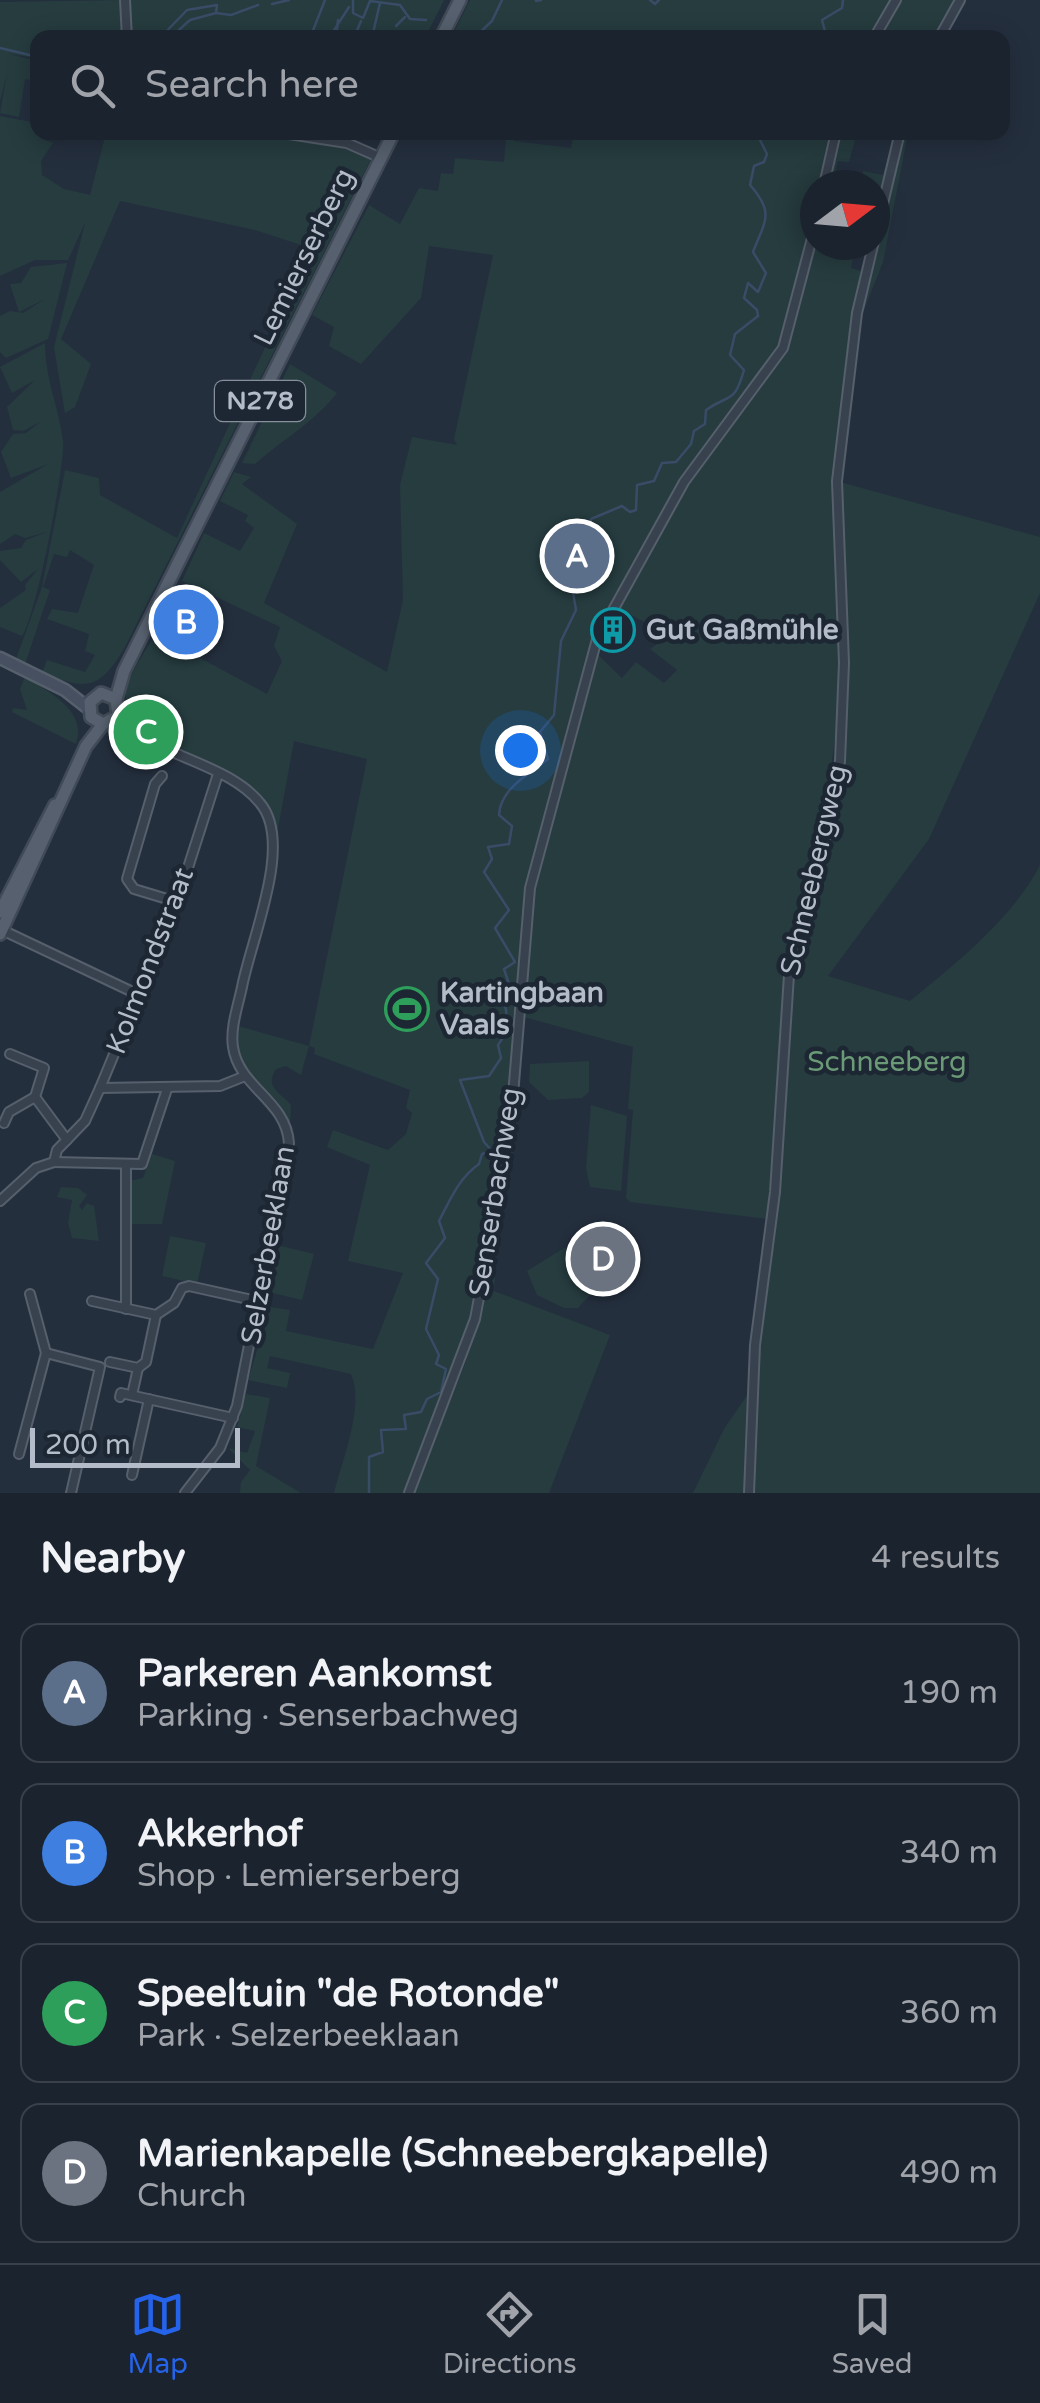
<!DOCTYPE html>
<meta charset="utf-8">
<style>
:root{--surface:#1b232e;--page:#282f3a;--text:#f1f3f6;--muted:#a0a4aa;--line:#39404a;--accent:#2563eb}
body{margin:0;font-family:"Varela Round",sans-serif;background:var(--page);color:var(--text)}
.compass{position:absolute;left:800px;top:170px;width:90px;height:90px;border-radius:50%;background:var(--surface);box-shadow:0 5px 25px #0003;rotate:74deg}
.scale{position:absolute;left:30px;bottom:25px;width:210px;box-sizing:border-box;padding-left:10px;border:5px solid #b4bcc9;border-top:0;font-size:28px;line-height:35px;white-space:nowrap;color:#b4bcc9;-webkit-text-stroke:8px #1d2633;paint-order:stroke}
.you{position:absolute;left:520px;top:750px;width:35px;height:35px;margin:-25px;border:8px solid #fff;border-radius:50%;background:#1a73e8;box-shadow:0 0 0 15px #1a73e833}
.badge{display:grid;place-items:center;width:65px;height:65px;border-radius:50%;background:var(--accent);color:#fff;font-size:32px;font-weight:700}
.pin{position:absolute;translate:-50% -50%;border:5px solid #fff;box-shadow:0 2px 10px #0006}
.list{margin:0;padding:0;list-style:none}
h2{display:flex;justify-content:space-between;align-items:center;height:130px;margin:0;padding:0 40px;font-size:42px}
h2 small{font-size:32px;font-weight:400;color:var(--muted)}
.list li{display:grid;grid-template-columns:65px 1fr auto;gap:30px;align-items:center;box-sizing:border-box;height:140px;margin:0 20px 20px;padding:0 20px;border:2px solid var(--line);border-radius:20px}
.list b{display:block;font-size:38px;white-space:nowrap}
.list p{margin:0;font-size:32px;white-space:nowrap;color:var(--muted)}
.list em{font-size:32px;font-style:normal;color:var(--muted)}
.icon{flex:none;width:55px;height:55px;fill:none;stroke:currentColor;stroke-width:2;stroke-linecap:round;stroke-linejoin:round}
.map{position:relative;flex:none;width:1040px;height:1493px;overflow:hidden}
.search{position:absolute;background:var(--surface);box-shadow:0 5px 25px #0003;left:30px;right:30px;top:30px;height:110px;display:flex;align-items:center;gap:25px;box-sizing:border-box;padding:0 35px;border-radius:20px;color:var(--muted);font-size:38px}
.sheet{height:770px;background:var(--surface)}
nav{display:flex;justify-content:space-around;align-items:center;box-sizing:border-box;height:140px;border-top:2px solid var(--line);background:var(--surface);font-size:28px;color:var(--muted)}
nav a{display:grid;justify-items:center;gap:5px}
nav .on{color:var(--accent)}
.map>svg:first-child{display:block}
.green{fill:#263c3f;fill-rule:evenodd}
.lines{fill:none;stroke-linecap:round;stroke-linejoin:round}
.stream{stroke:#394c67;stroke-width:2.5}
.minor-casing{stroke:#565f6c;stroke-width:12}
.secondary-casing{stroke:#565f6c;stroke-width:15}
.primary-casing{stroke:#414a57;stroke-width:16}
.minor{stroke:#38414e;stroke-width:8}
.secondary{stroke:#465061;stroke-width:10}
.primary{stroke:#56606e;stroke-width:11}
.labels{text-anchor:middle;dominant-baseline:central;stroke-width:9;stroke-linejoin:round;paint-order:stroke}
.shield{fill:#1d2633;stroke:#878f9c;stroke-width:2.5}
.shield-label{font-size:25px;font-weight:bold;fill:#b4bcc9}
.street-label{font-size:28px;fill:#b4bcc9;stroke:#1d2633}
.poi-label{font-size:28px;font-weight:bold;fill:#b4bcc9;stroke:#1d2633;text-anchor:start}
.park-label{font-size:28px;fill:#6b9a76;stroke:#1d2633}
</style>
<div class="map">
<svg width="1040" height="1493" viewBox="0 0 1040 1493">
<rect width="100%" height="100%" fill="#242f3e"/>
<g class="green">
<polygon points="121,0 123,37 38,38 37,58 9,54 37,61 37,81 25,79 19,117 0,113 7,74 0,101 0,2"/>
<polygon points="128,0 444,0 425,38 130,37"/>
<polygon points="470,0 966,0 945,37 451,38"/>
<path d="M0,116L37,123L41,139L53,143L41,161L42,175L64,189L90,195L106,133C181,133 307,117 371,159L125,647C100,689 88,692 42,672L47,660L85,672L95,655L85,651L89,634L47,619L52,609L78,613L94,565L70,550L67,557L54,554L43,587L50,590L25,664L16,659L42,587L65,470L99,478L100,495L177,538L297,278L296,259L304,246L255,230L120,201L61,339L91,364L75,407L65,413L54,347L85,223L68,260H35L0,276Z"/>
<path d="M472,133H510L514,141L571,148L574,133H857L849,162L838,161L833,185H815V245H856L851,268L864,272L851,332L840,482L1040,537V593L929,839L828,976L910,1001C955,964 1013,918 1040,865V1493H693L724,1429L752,1388L770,1247L790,977L841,783L847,714L838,713L824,829L783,988L769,1219L630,1202L626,1198L633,1110L628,1109L633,1047L513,1014L505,1155L472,1319L405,1493H334C342,1461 365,1405 351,1374L270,1356L267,1368L290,1373L287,1388L248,1380L270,1307L290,1310L286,1331L373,1349L403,1273L348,1261L370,1165L327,1147L333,1130L388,1150L406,1134L412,1113L406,1108L410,1090L314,1054L315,1048L309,1046L301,1075L286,1066L276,1069C264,1088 280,1092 291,1105L290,1124C273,1086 229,1074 238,1026L309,1046L367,759L294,741L277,834C261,788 225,776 184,754L170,758L167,766L106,735C134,728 125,713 126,692C127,675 147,650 155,634L267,694L282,661L274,646L280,627L182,581L204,533L240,551L254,528L245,521L248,515L220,501L234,472L251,477L242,484L297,524L264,603L387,672L403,600L400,485L412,437L457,445L454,439L493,255L429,246L421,298L361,364L329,346L334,327L312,315L369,205L400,224L419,188L438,191L441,173L453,174L455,158L504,162L506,138ZM611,605L661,630L660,642L650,649L677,670L664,683L636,662L622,678L598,655L594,659L595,637Z"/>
<polygon points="894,133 908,133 883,262 863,312 857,350 866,286 892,178 883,200 882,188 861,183 863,171 883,175"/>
<polygon points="67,263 48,339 6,358 0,352 0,316 10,311 23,313 45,299 19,312 10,284 21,283 31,267"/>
<path d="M45,343C45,379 59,408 63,441C65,467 36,617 22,636L0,627V608L26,590L25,585L38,569L21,582L0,560V551L21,548L26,540L47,532L25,538L15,534L0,544V492L48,464L11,478L1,452L13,434L26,433L40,422L23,431L13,430L7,407L35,380L12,393L0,367Z"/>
<path d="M290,364L337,393C318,419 281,441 255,464L242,463Z"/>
<path d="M25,677C49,692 88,711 76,744L12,712L13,708L27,710L20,689Z"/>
<polygon points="589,1061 589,1092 582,1098 548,1100 529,1082 530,1064"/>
<polygon points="591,1105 627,1116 621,1191 590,1187 586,1168"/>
<polygon points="152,1154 175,1161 162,1224 129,1224 129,1181 143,1178"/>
<polygon points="61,1187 78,1188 87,1195 79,1206 82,1210 87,1203 94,1206 99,1241 72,1238 68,1223 72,1200 57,1197"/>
<polygon points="170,1236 206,1243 197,1284 162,1276"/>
<polygon points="591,1242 614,1243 592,1256 587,1280 603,1281 578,1308 564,1308 537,1295 527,1271 564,1248"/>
<polygon points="277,1245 314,1254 302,1300 268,1292"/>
<polygon points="497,1249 494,1291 610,1335 549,1493 414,1493 466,1361"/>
<polygon points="246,1394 270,1398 256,1466 301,1493 240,1493 241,1482 250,1470 228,1448 247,1453 255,1431 237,1427"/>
</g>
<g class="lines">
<g class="stream">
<polyline points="353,0 353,13 363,18 370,1 400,5 410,19 426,20"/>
<polyline points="650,0 655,4 659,0"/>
<polyline points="536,1 541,0"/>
<polyline points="272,4 289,0"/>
<polyline points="396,26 405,17"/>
<polyline points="373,33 380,3"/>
<polyline points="160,38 187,10 217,5 216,13 231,15 258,5"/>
<polyline points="170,38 190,20 216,13"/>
<polyline points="310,38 325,0"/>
<polyline points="329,38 349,7"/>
<polyline points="336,38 338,20"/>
<polyline points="354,38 361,21"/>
<polyline points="474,38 492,21 502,0"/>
<polyline points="815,38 825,31 822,20 842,8 843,0"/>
<polyline points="0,48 38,57"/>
<path d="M369,1493V1457L383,1452L381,1430L406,1429L404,1415L421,1412L427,1399L441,1392L446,1369L436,1364L439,1355L426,1329L438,1279L426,1263L445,1238L439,1221C451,1198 459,1178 479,1164L482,1154L492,1151L484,1142L460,1080L489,1076L501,1058L498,1045C509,1031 508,1015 504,1001L510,987L504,969L515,962L495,928L509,910L484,872L492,859L488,847L509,844L512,826L499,815C500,789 529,774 548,759L540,732L554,715L561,641L576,610L572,586L600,549L598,537L590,530L591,519L622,506L630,512L636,510L637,485L654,481L662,463L676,462L691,444L694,431L705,424L706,410C730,393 734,405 744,370L730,355L735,334L758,316L757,310L744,298L748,283L758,292L766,273L753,252C765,221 775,213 750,185L754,166L764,162L767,154L756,132"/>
</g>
<g class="minor-casing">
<g id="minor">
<polyline points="125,0 127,38"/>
<polyline points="874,38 896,0"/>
<polyline points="939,38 960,0"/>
<polyline points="276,132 347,143 381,158"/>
<polyline points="824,185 836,132"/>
<path d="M175,753C204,766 240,778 260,803C294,843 251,939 242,987C238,1006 230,1028 233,1047C239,1088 286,1100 289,1143L237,1406L220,1448L185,1493"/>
<polyline points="162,776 155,784 127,879 134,889 177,902"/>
<polyline points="0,929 139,995"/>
<polyline points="100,1088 220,1086 245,1076"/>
<polyline points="35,1097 67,1140"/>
<polyline points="4,1123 9,1112 35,1097 44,1068 10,1054"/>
<polyline points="54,1162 142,1164 167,1089"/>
<polyline points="0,1201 36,1168 54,1162 57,1150 85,1121 100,1088 177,902 218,774"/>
<polyline points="30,1294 46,1353 100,1367 71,1493"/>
<polyline points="92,1301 156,1315 174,1303 182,1288 189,1286 261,1302"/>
<polyline points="126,1309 126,1165"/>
<polyline points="110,1362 138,1368 146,1362 156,1315"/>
<polyline points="132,1395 138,1368"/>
<polyline points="120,1397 121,1393 233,1418"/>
<polyline points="19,1454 46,1353"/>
<polyline points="132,1475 149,1399"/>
<polyline points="409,1493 475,1319 510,1132 530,888 597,639 684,482 783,348 815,227"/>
<polyline points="749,1493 755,1345 775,1192 789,975 821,859 840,761 844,663 837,481 857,313 900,132"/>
</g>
</g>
<g class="secondary-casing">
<polyline id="secondary" points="0,658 65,690 88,708"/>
</g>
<g class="primary-casing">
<g id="primary">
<polyline points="441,38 460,0"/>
<polyline points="116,699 124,671 394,132"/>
<polyline points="103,724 91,717 90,702 101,693 116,699"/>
<polyline points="103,724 118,716 116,699"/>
<polyline points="0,912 55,805"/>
<polyline points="0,934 86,746 103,724"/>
</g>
</g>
<use href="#minor" class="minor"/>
<use href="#secondary" class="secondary"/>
<use href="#primary" class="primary"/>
</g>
<defs>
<g id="building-ring" transform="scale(2.25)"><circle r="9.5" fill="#1d2633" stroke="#0f9aa8" stroke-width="1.5"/><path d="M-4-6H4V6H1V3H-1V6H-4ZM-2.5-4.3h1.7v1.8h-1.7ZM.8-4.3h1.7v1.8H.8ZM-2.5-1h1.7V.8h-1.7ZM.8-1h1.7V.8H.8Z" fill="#0f9aa8"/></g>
<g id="stadium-ring" transform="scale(2.25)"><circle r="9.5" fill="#1d2633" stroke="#2e9e5b" stroke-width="1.5"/><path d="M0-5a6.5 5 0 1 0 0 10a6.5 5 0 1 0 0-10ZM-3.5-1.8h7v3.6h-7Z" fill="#2e9e5b"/></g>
</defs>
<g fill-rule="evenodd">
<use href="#building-ring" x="613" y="630"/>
<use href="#stadium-ring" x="407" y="1009"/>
</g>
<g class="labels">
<rect class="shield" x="215" y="381" width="90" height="40" rx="8"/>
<g class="shield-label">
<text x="260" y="401">N278</text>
</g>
<g class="street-label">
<text transform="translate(304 257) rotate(-64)">Lemierserberg</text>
<text transform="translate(814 870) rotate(-77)">Schneebergweg</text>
<text transform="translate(150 961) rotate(-69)">Kolmondstraat</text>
<text transform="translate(495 1192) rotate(-81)">Senserbachweg</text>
<text transform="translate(268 1245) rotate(-80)">Selzerbeeklaan</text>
</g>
<g class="poi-label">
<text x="646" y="630">Gut Gaßmühle</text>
<text x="440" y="993">Kartingbaan<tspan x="440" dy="32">Vaals</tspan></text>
</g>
<g class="park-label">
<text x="887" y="1062">Schneeberg</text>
</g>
</g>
</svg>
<svg class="compass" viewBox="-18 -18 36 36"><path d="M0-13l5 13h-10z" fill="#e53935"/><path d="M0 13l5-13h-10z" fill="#a0a4aa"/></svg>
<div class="scale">200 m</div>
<div class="you"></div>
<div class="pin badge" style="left:577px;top:556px;background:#5c6f8a">A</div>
<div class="pin badge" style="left:186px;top:622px;background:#3f7fe0">B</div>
<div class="pin badge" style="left:146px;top:732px;background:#2e9e5b">C</div>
<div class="pin badge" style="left:603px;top:1259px;background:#6b7280">D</div>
<div class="search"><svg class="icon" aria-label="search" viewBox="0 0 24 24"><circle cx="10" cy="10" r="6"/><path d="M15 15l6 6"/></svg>Search here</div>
</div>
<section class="sheet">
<h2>Nearby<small>4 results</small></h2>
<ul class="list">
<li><span class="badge" style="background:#5c6f8a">A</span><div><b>Parkeren Aankomst</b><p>Parking · Senserbachweg</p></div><em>190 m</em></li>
<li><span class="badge" style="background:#3f7fe0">B</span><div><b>Akkerhof</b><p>Shop · Lemierserberg</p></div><em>340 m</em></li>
<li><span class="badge" style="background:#2e9e5b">C</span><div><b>Speeltuin &quot;de Rotonde&quot;</b><p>Park · Selzerbeeklaan</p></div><em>360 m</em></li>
<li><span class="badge" style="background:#6b7280">D</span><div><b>Marienkapelle (Schneebergkapelle)</b><p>Church</p></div><em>490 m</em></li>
</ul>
</section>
<nav>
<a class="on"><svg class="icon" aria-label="map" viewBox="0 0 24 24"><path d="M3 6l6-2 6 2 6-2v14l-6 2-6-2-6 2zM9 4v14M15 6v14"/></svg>Map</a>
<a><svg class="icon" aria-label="directions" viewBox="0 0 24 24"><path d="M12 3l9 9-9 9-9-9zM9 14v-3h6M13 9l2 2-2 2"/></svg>Directions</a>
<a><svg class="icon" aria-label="saved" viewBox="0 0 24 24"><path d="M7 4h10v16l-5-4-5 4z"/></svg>Saved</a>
</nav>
